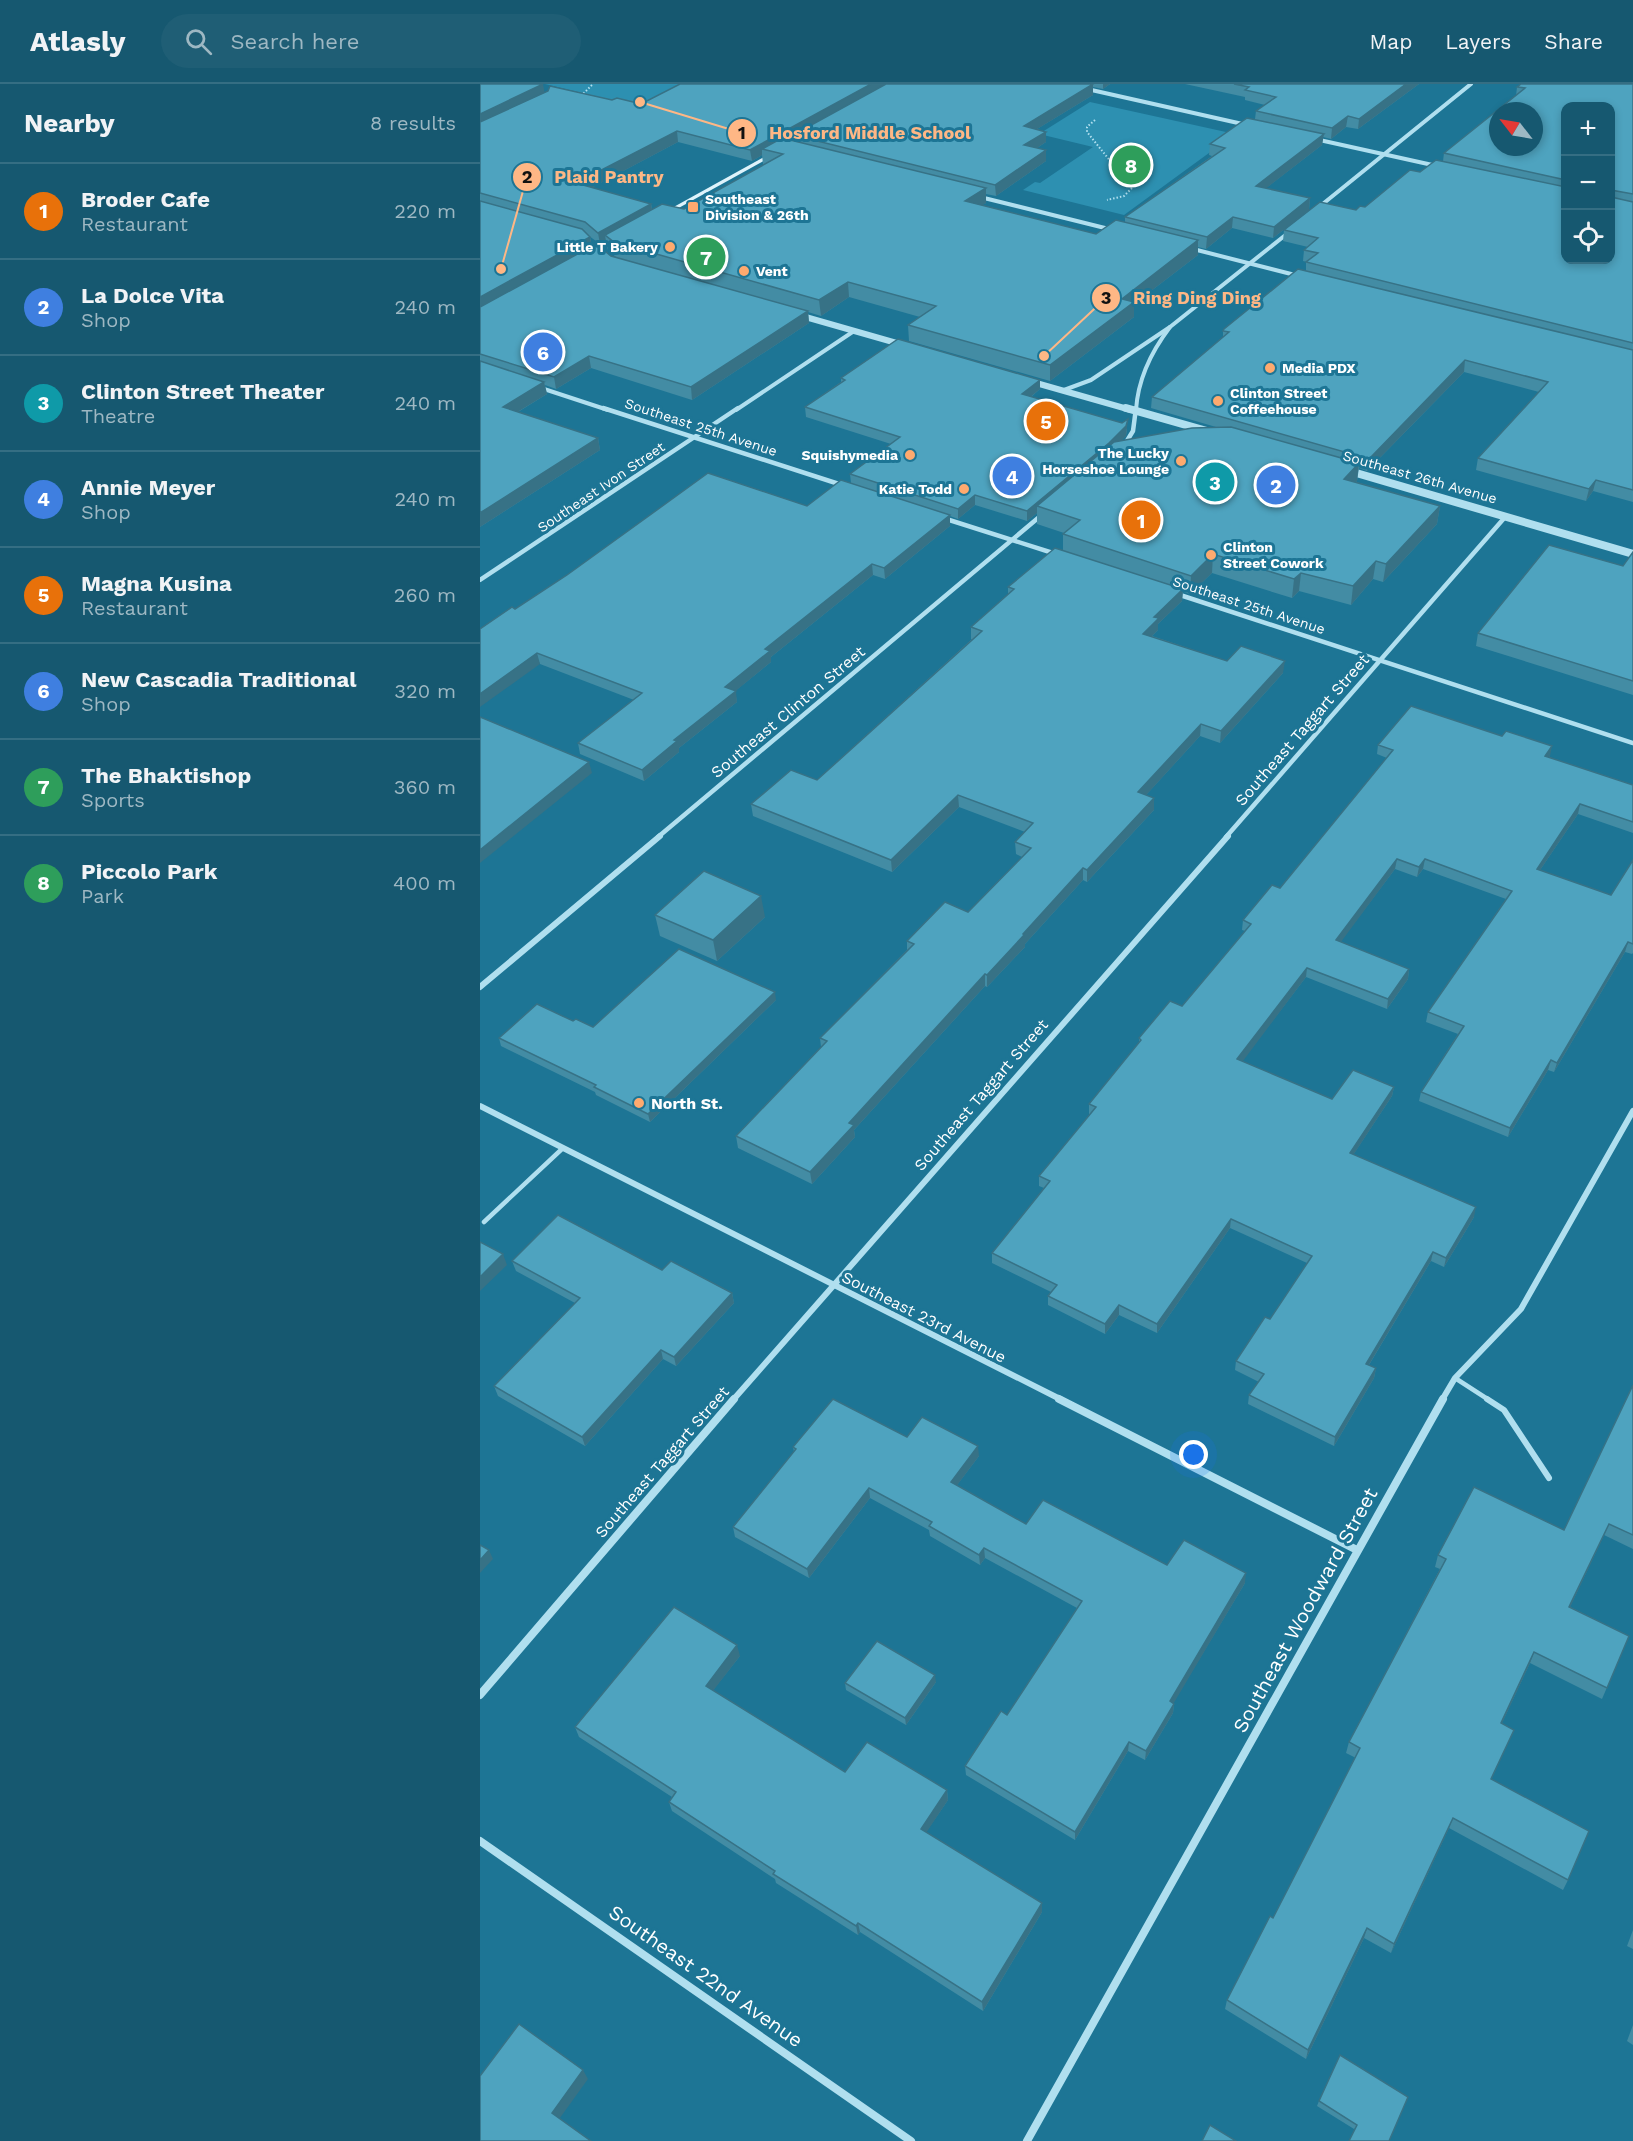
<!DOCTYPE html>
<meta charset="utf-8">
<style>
:root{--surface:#165870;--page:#1f5e75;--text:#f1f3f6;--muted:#9eb8c3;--line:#356e83;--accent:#e797bd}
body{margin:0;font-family:"Work Sans",sans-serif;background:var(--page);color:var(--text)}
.controls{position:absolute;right:18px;top:18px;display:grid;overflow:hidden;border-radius:12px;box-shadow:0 3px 9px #0003}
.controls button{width:54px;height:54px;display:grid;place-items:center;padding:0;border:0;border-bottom:2px solid var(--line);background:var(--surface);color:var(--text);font:30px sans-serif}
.compass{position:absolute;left:1009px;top:18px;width:54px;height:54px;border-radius:50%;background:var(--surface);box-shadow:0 3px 9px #0003;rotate:301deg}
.you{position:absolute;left:714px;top:1371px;width:21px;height:21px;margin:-15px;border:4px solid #fff;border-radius:50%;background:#1a73e8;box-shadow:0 0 0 9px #1a73e833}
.badge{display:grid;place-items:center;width:39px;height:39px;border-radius:50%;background:var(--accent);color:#fff;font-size:20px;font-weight:700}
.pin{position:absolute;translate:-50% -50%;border:3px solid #fff;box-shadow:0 2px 6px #0006}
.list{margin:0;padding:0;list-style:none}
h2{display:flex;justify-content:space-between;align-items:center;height:78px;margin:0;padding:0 24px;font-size:26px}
h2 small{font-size:20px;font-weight:400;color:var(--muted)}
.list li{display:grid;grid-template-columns:39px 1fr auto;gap:18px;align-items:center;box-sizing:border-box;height:96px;padding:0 24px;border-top:2px solid var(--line)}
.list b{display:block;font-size:22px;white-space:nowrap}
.list p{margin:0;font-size:20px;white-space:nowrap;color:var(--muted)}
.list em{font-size:20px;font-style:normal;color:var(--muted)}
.icon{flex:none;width:33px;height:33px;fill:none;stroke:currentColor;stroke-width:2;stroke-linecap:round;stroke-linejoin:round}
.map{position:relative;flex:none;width:1153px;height:2057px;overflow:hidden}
header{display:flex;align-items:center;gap:36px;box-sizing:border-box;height:84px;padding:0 30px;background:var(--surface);border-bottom:2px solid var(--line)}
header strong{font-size:28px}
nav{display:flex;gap:33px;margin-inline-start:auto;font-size:21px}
.search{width:420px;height:54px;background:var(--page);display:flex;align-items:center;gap:15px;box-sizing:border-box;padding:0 21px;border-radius:33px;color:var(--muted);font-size:22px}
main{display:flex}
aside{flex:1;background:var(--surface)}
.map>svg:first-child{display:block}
.green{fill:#2d90b1}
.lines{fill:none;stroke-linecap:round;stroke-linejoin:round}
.path{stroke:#b0dfef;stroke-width:2;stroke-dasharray:1.5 2;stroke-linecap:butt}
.service-far1{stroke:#b0dfef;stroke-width:4.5}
.service{stroke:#b0dfef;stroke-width:6}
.minor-far3{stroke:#b0dfef;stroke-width:4}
.minor-far2{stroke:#b0dfef;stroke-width:4.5}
.minor-far1{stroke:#b0dfef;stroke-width:6}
.minor{stroke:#b0dfef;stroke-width:8}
.tertiary-far1{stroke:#b0dfef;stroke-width:6}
.tertiary{stroke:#b0dfef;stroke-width:8}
.secondary{fill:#def3fb;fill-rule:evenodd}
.wall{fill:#438ca4;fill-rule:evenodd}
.shaded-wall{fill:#377286}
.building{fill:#4ea3bf;stroke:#377286;stroke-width:1.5;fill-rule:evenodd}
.poi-dot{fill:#feaa6f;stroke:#1d7595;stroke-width:2}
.labels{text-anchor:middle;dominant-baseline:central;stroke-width:6;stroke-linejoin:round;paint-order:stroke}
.far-poi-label{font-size:14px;font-weight:bold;fill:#fff;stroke:#1d7595;text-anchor:start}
.far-street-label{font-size:14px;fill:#fff;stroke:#1d7595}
.street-label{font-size:16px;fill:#fff;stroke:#1d7595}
.poi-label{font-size:16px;font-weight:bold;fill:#fff;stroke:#1d7595;text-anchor:start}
.near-street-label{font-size:20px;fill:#fff;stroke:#1d7595}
.leader{fill:none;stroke:#feb785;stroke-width:2}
.callout-dot{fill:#feb785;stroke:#1d7595;stroke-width:2}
.mark-label{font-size:18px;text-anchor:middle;font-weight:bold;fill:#111}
.callout-label{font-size:18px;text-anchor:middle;font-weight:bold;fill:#feb785;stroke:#1d7595;stroke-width:6;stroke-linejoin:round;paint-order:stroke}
</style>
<header>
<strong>Atlasly</strong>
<div class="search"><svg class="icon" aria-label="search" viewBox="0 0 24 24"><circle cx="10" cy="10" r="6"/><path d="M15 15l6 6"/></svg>Search here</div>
<nav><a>Map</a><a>Layers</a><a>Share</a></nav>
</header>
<main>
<aside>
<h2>Nearby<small>8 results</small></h2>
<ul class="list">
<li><span class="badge" style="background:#e8710a">1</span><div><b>Broder Cafe</b><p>Restaurant</p></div><em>220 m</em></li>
<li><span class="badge" style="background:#3f7fe0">2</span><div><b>La Dolce Vita</b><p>Shop</p></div><em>240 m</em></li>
<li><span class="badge" style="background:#0f9aa8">3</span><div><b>Clinton Street Theater</b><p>Theatre</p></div><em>240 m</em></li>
<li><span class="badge" style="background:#3f7fe0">4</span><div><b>Annie Meyer</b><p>Shop</p></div><em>240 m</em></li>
<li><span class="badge" style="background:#e8710a">5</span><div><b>Magna Kusina</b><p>Restaurant</p></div><em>260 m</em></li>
<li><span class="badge" style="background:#3f7fe0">6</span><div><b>New Cascadia Traditional</b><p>Shop</p></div><em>320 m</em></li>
<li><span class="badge" style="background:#2e9e5b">7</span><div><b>The Bhaktishop</b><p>Sports</p></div><em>360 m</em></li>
<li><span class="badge" style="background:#2e9e5b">8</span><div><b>Piccolo Park</b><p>Park</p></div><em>400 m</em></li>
</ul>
</aside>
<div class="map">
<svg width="1153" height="2057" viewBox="0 0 1153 2057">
<rect width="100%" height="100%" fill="#1d7595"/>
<g class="green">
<polygon points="65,0 213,0 164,24"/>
<polygon points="610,18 755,50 644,131 543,106 555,98 560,99 613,63 559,50"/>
</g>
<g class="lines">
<g class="path">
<polyline points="101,12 113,0"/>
<polyline points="615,36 607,43 607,48 652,104 644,112 627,116"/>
</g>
<g class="service-far1">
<polyline points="4,1138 83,1064"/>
<polyline points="975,1294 1009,1316"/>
</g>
<polyline class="service" points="1007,1315 1024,1326 1069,1394"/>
<g class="minor-far3">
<polyline points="607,5 767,41"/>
<polyline points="835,55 957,82"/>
<polyline points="500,113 633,146"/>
<polyline points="839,123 991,0"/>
<polyline points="713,165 819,192"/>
<polyline points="61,304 128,326"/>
<polyline points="584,306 611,296 690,243 808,149"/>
<polyline points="256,326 374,247"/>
<path d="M656,326C658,294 671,268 690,243"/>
</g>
<g class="minor-far2">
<polyline points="123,324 362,401"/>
<polyline points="645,360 653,347 656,324"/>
<polyline points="463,434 576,470"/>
<polyline points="0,496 258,324"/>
<polyline points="697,510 1153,659"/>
<polyline points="178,753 564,429"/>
<polyline points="746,753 1026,432"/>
</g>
<g class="minor-far1">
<polyline points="0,903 180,752"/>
<polyline points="0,1022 582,1316"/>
<polyline points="253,1316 748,752"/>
<polyline points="962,1316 975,1294 1041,1225 1153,1027"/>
</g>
<g class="minor">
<polyline points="579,1315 877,1466"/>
<polyline points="0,1611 254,1315"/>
<polyline points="0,1757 431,2057"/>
<polyline points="547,2057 963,1315"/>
</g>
<g class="tertiary-far1">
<polyline points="315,230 427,262"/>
<polyline points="549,297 651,326"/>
</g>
<g class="tertiary">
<polyline points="646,324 727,347"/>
<polyline points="866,386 1153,470"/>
</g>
<polygon class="secondary" points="293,68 298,69 186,131 181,130"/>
</g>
<g class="wall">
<path d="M0,0L161,20L200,0H630L623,5L613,3V11L557,45L566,48V58L557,64L566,77L516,112L506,110V119L502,121L616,150L645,138V133L732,72L729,71L730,60L775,35L776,27L785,21L765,16V13L705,0H939L878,45L866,43L851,55L843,53L842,61L786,104L830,114L829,126L793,154L752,144L726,165L718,163V171L654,220V233L570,297L429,257L428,241L440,233L369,213L341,232L328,228L329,239L212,316L111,284L76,305L65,301L67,310L38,328L118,354L120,366L0,443ZM198,58L272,77L282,71L283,80H286L204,125H172L171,120L111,104ZM105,149L120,160L126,157L128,166L136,173L131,172L112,162L110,153Z"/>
<path d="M1153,0V418L1113,407L1106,417L996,386L998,374L1059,308L984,288L887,387L879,384L877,397L876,398L960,422L957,440L903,498L893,495L871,521L819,507L812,514L732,489L710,510L703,508L702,517L678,540V546L672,552L747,577L803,589L740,659L720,652L666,711L674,726L607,798L603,796L545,860V863L507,903L505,902L374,1046L375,1053L332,1100L258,1064L256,1052L341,963L340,954L427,866V857L488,828L542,773L536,770L535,758L545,748L479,723L412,788L273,732L271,720L337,696L492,555H491V543L528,510V503L583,467V450L584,449L557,440V429L547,437L495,421L478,435L470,432V442L405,495L393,491L291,573V578L255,607L257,618L199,664V668L164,697L100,670L98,659L154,616L60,580L35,525L327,422L371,399L370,390L411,360L326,333L325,323L361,298V294L560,296V305L551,313L647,345L646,352L640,357L736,343L671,324L672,313L743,253V247L826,187V178H827L823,177L824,166L828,163L803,157L804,146L885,123L940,88L963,77L964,69L1036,12L1037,3ZM1086,22H1131V176H1086Z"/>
<polygon points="1153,468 1153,611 996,562 998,549 1143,482"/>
<polygon points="898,661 1070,672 1069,673 1153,701 1153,749 1098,730 1060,786 1131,811 1153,776 1153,869 1152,870 1145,868 1074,988 1068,986 1028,1053 939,1017 941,1008 978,950 946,938 948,928 1026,815 943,785 937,793 915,785 860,858 929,885 928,895 907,925 826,893 762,977 852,1015 914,1003 912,1012 873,1071 994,1133 964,1183 951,1177 889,1281 896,1284 894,1294 854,1362 768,1320 769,1311 779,1298 755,1286 756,1277 790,1235 827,1179 750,1144 677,1249 639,1231 625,1250 568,1221 568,1212 571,1208 512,1179 512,1169 564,1104 559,1102 559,1092 610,1030 609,1030 609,1020 659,959 659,954 702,922 765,847 762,846 763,836 800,804 907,674 897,670"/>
<polygon points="175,831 285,833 237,877 180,852"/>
<polygon points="296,916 170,1038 116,1011 115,1008 21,962 19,954 93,937 113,943"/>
<polygon points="32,1177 182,1186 252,1209 254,1219 196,1282 183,1275 105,1362 18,1312 14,1302 95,1219 36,1187"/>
<polygon points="1153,1301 1153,1465 1124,1451 1090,1523 1149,1552 1122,1615 1050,1579 1022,1639 1029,1656 1011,1696 1088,1796 1083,1806 969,1744 911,1869 884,1854 826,1975 745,1925 747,1916 793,1834 876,1674 866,1669 869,1658 960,1485 955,1483 958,1471 1084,1446"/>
<polygon points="427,1353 499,1372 477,1401 546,1440 687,1481 765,1499 693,1619 694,1620 693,1629 665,1676 648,1667 595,1756 486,1691 485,1682 527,1631 597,1524 505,1474 500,1481 450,1452 449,1446 390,1414 329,1494 255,1453 253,1443 314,1368 313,1363"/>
<polygon points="260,1572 233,1606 365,1688 467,1706 468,1716 446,1748 562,1819 562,1828 503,1927 380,1848 378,1851 296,1799 295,1795 192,1727 189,1718 192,1713 99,1653 95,1643"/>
<polygon points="456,1598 426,1641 366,1606 365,1599"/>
<polygon points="1153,1846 1153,1865 1147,1862"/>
<polygon points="1153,1941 1153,1961 1147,1957"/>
<polygon points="928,2013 874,2045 837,2022 839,2017"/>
</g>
<g class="shaded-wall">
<polygon points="63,0 65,11 0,41 0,30"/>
<polygon points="391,0 411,0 313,51 313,54 289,67 282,65 282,71 272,77 270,66"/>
<polygon points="613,0 613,11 544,53 544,42"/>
<polygon points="623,0 630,0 623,5"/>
<polygon points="926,0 939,0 878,45 879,35"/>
<polygon points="868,32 866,43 851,55 852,44"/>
<polygon points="197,47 198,58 98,111 96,99"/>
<polygon points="566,48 566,58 545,72 544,61"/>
<polygon points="844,50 842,61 775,113 776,102"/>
<polygon points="566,66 566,77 516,112 515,101"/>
<polygon points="506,104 506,119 486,132 485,117"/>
<polygon points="830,114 829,126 793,154 794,143"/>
<polygon points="171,120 173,131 125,151 126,157 120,160 118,149"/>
<polygon points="753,133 752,144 726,165 727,153"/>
<polygon points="110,153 112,164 0,226 0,213"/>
<polygon points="718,156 718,171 654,220 654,233 570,297 570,281 642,215"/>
<polygon points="368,198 369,213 341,232 339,216"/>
<polygon points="328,227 329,239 212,316 211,303"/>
<polygon points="109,272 111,284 76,305 74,293"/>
<polygon points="985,276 984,288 887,387 889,375"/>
<polygon points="560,296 560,305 542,320 542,310"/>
<polygon points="64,298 67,310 26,335 23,323"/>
<polygon points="648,335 646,352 629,369 557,422 557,429 547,437 547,427"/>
<polygon points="118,354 120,366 0,443 0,429"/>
<polygon points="879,379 877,397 862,413 864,395"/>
<polygon points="1116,396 1113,407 1106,417 1109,405"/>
<polygon points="495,411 495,421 478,435 478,425"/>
<polygon points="960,422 957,440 903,498 906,480"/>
<polygon points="470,431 470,442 405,495 404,484"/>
<polygon points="733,470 732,489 710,510 711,492"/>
<polygon points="896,477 893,495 871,521 873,502"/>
<polygon points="392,480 393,491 291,573 291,578 247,614 245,603 285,565"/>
<polygon points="821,489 819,507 812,514 814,495"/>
<polygon points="703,505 702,517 678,540 678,546 663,561 663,550 674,533"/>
<polygon points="57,569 60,580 0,623 0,610"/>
<polygon points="805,577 803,589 740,659 741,647"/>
<polygon points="256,607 257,618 199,664 199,668 164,697 162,686 194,656"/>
<polygon points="721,640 720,652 658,720 658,708"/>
<polygon points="1072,662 1070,672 1063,681 1065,672"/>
<polygon points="109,678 112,689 0,779 0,766"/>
<polygon points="478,711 479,723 412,788 411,776"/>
<polygon points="674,714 674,726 607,798 607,786"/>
<polygon points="1100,720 1098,730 1054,795 1057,785"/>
<polygon points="917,775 915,785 855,866 856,856"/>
<polygon points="945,775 943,785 937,793 939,783"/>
<polygon points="603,784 603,796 545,860 545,863 507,903 507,891 543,850"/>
<polygon points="281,812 285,833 237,877 233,856"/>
<polygon points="1148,858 1145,868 1074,988 1077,979"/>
<polygon points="827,884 826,893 757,985 757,975"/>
<polygon points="929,885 928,895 907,925 908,915"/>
<polygon points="505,890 505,902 374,1046 375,1053 332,1100 330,1088 369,1039"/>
<polygon points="295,908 296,916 170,1038 168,1030"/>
<polygon points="1071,976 1068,986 1028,1053 1030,1044"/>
<polygon points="914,1003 912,1012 868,1079 870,1069"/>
<polygon points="996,1123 994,1133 964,1183 966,1174"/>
<polygon points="751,1135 750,1144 677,1249 677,1240"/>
<polygon points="953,1168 951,1177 884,1289 886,1280"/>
<polygon points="23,1170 27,1181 0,1207 0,1193"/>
<polygon points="252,1209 254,1219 196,1282 194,1273"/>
<polygon points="639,1221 639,1231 625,1250 625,1240"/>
<polygon points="181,1266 183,1275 105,1362 102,1353"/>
<polygon points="896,1284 894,1294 854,1362 855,1353"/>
<polygon points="498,1362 499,1372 472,1408 471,1398"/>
<polygon points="389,1404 390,1414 329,1494 327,1485"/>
<polygon points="1129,1440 1124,1451 1085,1534 1089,1523"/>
<polygon points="504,1464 505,1474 500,1481 499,1471"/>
<polygon points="9,1466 13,1475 0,1489 0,1476"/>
<polygon points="766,1489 765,1499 689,1627 690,1617"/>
<polygon points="257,1561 260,1572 229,1612 226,1602"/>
<polygon points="1054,1568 1050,1579 1017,1650 1021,1639"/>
<polygon points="455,1591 456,1598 426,1641 425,1634"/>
<polygon points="694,1620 693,1629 665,1676 666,1667"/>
<polygon points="649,1658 648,1667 595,1756 595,1748"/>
<polygon points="467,1706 468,1716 442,1755 441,1745"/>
<polygon points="973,1734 969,1744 911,1869 914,1860"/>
<polygon points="562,1819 562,1828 503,1927 502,1918"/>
<polygon points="378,1839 380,1848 378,1851 376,1842"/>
<polygon points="887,1844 884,1854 826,1975 828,1966"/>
<polygon points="103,1986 108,1995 77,2038 72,2029"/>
</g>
<g class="building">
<polygon points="0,0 63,0 0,30"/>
<polygon points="200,0 391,0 270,66 197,47 96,99 171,120 118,149 105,138 0,109 0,38 68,7 70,2 132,16 137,14 161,20"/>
<polygon points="406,0 613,0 544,42 566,48 544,61 566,66 515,101 313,51"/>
<polygon points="754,0 926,0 879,35 868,32 852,44 776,27 796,13 765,6 769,3"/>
<path d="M1041,0H1153V110L1131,106V22H1086V96L964,69L1045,4L1037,3ZM1018,27H1054V63H1018Z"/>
<polygon points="767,34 844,50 776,102 830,114 794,143 753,133 727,153 645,133 745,64 730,60"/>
<polygon points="302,54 506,104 485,117 616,150 636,136 718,156 642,215 654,218 570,281 428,241 456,222 368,198 339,216 134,158 125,151 182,120 204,125 303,70 282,65"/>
<polygon points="956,76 1086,103 1086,176 1131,176 1131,113 1153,118 1153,259 826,178 838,169 824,166 838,154 804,146 840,118 876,126 880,122 885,123 930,86 940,88"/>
<polygon points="0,117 102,145 110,153 0,213"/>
<polygon points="116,160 131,172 328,227 211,303 109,272 74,293 0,270 0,223"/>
<polygon points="818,185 1153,266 1153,406 1116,396 1109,405 998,374 1068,298 985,276 889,375 672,313 749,248 743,247 744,245"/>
<polygon points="418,255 560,296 542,310 642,339 648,335 646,342 629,359 547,427 495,411 478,425 370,390 420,353 325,323 365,296 361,294"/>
<polygon points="0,277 64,298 23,323 118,354 0,429"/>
<polygon points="751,343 879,379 864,395 960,422 906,480 896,477 873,502 821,489 814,495 733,470 711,492 583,450 600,436 557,422 634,358 712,344"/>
<polygon points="228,389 327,422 361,396 470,431 404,484 392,480 285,565 290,567 245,603 256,607 194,656 197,657 162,686 98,659 162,609 57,569 0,610 0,545 32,523 35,525 87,491"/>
<polygon points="1069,461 1143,482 1153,468 1153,597 998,549"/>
<polygon points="575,464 703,505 674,533 679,534 663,550 747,577 761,562 805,577 741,647 721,640 658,708 674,714 607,786 603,784 543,850 544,851 507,891 505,890 369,1039 374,1041 330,1088 256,1052 347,957 340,954 434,860 427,857 465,818 488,828 551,764 535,758 553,739 478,711 411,776 271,720 311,686 337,696 502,547 491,543 534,505 528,503"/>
<polygon points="931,622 1022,652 1026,647 1072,662 1065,672 1153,701 1153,738 1100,720 1057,785 1131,811 1153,776 1153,860 1148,858 1077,979 1071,976 1030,1044 941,1008 984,942 948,928 1032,807 945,775 939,783 917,775 856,856 929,885 908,915 827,884 757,975 852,1015 873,986 914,1003 870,1069 996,1123 966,1174 953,1168 886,1280 896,1284 855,1353 769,1311 784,1290 756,1277 785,1233 790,1235 832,1172 751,1135 677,1240 639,1221 625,1240 568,1212 577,1201 512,1169 570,1097 559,1092 616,1023 609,1020 661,956 659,954 690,917 702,922 771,840 763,836 792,801 800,804 913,666 898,661"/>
<polygon points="0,633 109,678 0,766"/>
<polygon points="224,787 281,812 233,856 175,831"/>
<polygon points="199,865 295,908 168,1030 114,1003 116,1001 19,954 57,920 93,937 96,935 113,943"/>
<polygon points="78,1131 182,1186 191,1177 252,1209 194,1273 181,1266 102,1353 14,1302 100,1214 32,1177"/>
<polygon points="0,1158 23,1170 0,1193"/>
<polygon points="1153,1301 1153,1451 1129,1440 1089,1523 1149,1552 1127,1604 1054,1568 1021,1639 1034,1646 1011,1695 1109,1747 1088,1796 973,1734 914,1860 887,1844 828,1966 747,1916 790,1832 793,1834 880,1664 869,1658 966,1475 958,1471 994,1403 1084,1446"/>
<polygon points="353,1315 427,1353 442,1333 498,1362 471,1398 546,1440 563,1416 687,1481 704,1456 766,1489 690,1617 694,1620 666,1667 649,1658 595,1748 485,1682 521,1627 527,1631 602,1517 504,1464 499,1471 449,1442 452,1438 389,1404 327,1485 253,1443 316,1365 313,1363"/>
<polygon points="0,1461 9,1466 0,1476"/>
<polygon points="194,1523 257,1561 226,1602 365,1688 387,1658 467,1706 441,1745 562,1819 502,1918 378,1839 376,1842 293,1790 295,1787 189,1718 196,1708 95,1643"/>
<polygon points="397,1557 455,1591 425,1634 365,1599"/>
<polygon points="39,1940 103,1986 72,2029 111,2057 0,2057 0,1992"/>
<polygon points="860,1971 928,2013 909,2057 869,2057 877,2041 839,2017"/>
<polygon points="730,2041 756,2057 722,2057"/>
</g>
<g class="poi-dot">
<rect x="207" y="117" width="12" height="12" rx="3"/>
<circle cx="190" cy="163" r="6"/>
<circle cx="264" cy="187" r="6"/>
<circle cx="790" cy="284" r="6"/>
<circle cx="738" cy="317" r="6"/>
<circle cx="430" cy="371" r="6"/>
<circle cx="701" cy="377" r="6"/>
<circle cx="484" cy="405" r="6"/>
<circle cx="731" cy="471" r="6"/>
<circle cx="159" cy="1019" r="6"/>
</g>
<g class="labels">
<g class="far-poi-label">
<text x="225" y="115">Southeast<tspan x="225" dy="16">Division &amp; 26th</tspan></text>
<text x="178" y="163" text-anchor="end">Little T Bakery</text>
<text x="276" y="187">Vent</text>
<text x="802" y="284">Media PDX</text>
<text x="750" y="309">Clinton Street<tspan x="750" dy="16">Coffeehouse</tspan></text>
<text x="689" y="369" text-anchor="end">The Lucky<tspan x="689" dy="16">Horseshoe Lounge</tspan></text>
<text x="418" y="371" text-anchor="end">Squishymedia</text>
<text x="472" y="405" text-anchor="end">Katie Todd</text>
<text x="743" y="463">Clinton<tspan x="743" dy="16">Street Cowork</tspan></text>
</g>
<g class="far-street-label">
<text transform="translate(221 343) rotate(18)">Southeast 25th Avenue</text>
<text transform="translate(940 393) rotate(16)">Southeast 26th Avenue</text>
<text transform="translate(121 403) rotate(-34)">Southeast Ivon Street</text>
<text transform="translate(769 521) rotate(18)">Southeast 25th Avenue</text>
</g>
<g class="street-label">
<text transform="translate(308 628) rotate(-40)">Southeast Clinton Street</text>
<text transform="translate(822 646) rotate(-49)">Southeast Taggart Street</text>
<text transform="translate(501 1011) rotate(-49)">Southeast Taggart Street</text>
<text transform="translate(444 1233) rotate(27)">Southeast 23rd Avenue</text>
<text transform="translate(182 1378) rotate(-49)">Southeast Taggart Street</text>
</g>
<g class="poi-label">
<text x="171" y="1019">North St.</text>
</g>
<g class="near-street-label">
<text transform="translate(825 1526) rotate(-61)">Southeast Woodward Street</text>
<text transform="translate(226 1892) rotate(35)">Southeast 22nd Avenue</text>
</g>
</g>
<path class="leader" d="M160 18L262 49M21 185L47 93M564 272L626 214"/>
<g class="callout-dot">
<circle cx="160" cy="18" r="6"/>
<circle cx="21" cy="185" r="6"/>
<circle cx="564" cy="272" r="6"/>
<circle cx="262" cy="49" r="15"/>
<circle cx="47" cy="93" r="15"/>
<circle cx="626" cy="214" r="15"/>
</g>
<g class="mark-label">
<text x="262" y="55">1</text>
<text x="47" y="99">2</text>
<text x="626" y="220">3</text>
</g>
<g class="callout-label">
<text x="390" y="55">Hosford Middle School</text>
<text x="129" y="99">Plaid Pantry</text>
<text x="717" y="220">Ring Ding Ding</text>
</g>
</svg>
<div class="controls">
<button>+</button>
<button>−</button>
<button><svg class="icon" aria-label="locate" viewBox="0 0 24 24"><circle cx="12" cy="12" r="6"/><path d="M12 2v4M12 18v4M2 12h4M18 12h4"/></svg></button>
</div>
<svg class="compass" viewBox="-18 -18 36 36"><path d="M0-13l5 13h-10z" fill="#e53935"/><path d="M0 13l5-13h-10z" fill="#9eb8c3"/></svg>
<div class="you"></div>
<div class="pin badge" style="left:661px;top:436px;background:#e8710a">1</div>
<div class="pin badge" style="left:796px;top:401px;background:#3f7fe0">2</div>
<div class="pin badge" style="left:735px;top:398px;background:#0f9aa8">3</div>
<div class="pin badge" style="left:532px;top:392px;background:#3f7fe0">4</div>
<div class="pin badge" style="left:566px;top:337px;background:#e8710a">5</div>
<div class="pin badge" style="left:63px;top:268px;background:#3f7fe0">6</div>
<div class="pin badge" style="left:226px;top:173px;background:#2e9e5b">7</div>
<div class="pin badge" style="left:651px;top:81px;background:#2e9e5b">8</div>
</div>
</main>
